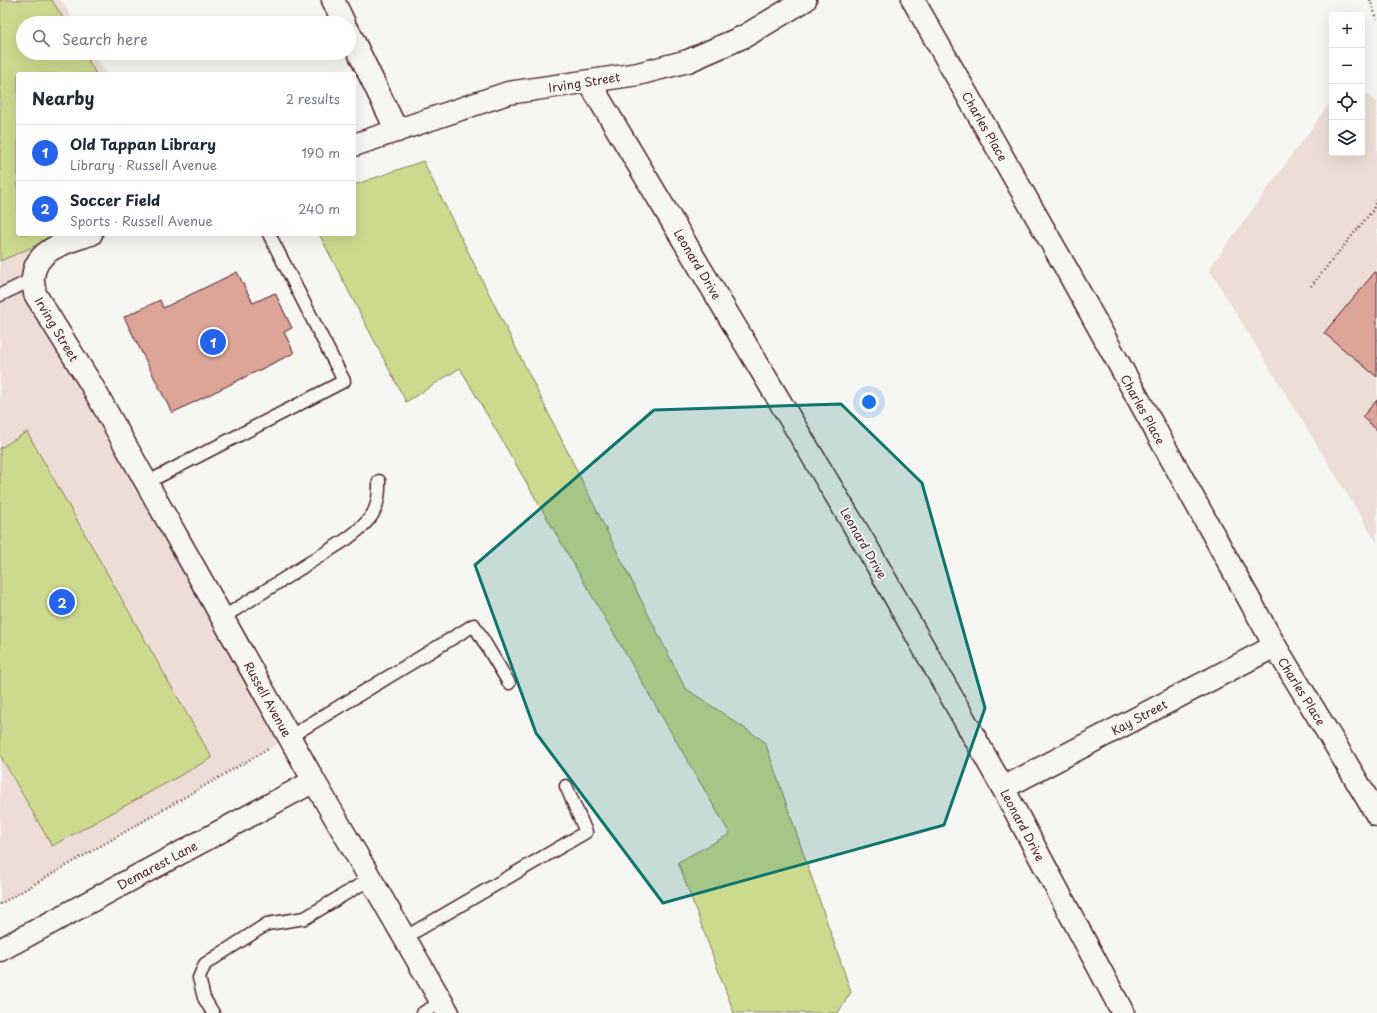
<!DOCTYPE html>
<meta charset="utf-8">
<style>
:root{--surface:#fff;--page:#f2f2f3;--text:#1f2937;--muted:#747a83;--line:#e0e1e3;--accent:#2563eb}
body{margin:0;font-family:"Playpen Sans",sans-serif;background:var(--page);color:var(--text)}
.controls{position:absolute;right:12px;top:12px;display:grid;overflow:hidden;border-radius:4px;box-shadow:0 4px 16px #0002}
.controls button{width:36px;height:36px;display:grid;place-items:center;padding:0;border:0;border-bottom:1px solid var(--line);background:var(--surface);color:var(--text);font:20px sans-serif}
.you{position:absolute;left:869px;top:402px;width:14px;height:14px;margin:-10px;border:3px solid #fff;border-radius:50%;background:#1a73e8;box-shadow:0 0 0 6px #1a73e833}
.badge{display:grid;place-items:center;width:26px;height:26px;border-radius:50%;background:var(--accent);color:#fff;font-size:13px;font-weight:700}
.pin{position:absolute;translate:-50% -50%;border:2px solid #fff;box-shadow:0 1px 4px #0006}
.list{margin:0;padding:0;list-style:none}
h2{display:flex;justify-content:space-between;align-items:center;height:52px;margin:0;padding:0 16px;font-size:17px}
h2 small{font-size:13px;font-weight:400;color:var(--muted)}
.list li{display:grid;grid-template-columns:26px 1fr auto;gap:12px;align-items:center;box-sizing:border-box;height:56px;padding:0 16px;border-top:1px solid var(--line)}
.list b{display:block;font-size:15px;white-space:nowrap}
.list p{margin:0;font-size:13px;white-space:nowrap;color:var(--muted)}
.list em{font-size:13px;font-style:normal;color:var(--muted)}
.icon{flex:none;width:22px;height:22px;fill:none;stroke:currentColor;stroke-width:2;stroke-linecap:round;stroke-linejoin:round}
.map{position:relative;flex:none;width:1377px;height:1013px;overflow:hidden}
.search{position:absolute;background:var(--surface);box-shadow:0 4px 16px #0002;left:16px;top:16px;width:340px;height:44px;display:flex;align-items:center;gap:10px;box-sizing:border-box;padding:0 14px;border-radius:22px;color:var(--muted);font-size:15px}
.panel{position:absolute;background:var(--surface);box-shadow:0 4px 16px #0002;left:16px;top:72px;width:340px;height:164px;border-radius:4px}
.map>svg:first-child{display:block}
.built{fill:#eeddd7}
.green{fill:#ccda8e;stroke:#8b7c5c}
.building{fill:#dda498;stroke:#4a1f2b}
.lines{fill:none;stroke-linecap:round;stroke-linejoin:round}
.service-casing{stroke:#4a1f2b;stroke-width:15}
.minor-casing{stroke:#4a1f2b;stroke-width:25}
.path{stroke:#4a1f2b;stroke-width:2.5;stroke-dasharray:1 3;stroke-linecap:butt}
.service{stroke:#f6f6f2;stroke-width:12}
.minor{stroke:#f6f6f2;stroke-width:22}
.marked{fill:#0f766e;fill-opacity:0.2;stroke:#0f766e;stroke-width:3;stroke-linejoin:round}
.labels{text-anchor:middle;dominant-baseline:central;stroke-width:4;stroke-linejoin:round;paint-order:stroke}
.street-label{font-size:12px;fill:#4a1f2b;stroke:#f6f6f2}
</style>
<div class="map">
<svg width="1377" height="1013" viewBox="0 0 1377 1013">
<rect width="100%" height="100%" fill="#f6f6f2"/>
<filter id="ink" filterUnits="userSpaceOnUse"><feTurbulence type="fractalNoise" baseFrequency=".025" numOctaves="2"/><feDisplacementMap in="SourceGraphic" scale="8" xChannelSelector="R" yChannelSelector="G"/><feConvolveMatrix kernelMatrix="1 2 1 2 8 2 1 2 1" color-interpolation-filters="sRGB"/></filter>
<g filter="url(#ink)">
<g class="built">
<polygon points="0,0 61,0 75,23 23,23 23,53 93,53 106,74 18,74 18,234 56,246 33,279 289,737 0,905"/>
<polygon points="1362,90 1377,102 1377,543 1209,269 1332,100 1332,153 1362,153"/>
</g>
<g class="green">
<polygon points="0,0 52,0 66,23 23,23 23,53 84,53 96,74 18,74 18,234 63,234 0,261"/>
<polygon points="423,161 685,688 765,742 851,992 838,1013 734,1013 678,862 730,834 460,368 406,402 319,234 354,234 354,185"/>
<polygon points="27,432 212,758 52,846 0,755 0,448"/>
</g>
<g class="building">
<polygon points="237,272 253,303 275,293 292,328 284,332 294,353 172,413 124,317 160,300 163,308"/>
<polygon points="1375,272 1377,273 1377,377 1324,333"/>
<polygon points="1377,400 1377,430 1362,417"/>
</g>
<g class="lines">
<g class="service-casing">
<g id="service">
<polyline points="0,295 33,279"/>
<polyline points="146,483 344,381 269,234"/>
<path d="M222,618L347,539C371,521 380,511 379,481"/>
<polyline points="289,737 474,625 509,683"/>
<polyline points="404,938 586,832 566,786"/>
<polyline points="213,1013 204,998 199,978 205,964 267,924 305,918 370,879"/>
<polyline points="423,1013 442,1002"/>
</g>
</g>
<g class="minor-casing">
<g id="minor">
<polyline points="333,0 344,23"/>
<polyline points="913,0 1067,270 1275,646 1336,746 1377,815"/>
<polyline points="349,32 397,131"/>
<polyline points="589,82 868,549 1003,788 1123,1013"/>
<polyline points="354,145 508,93 638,74 688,61 745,36 805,0"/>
<path d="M91,234C68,242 35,248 33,278C32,283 35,289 35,294L91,384L314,781L448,1013"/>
<polyline points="1003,788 1275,646"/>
<polyline points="0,950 314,781"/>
</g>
</g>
<g class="path">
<polyline points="1370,0 1377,19"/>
<polyline points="1311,286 1373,210 1377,197"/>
<polyline points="0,904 270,748"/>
</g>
<use href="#service" class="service"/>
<use href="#minor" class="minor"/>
</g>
</g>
<path class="marked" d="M841,404L922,483L985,708L944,825L663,903L536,733L475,565L654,410Z"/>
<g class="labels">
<g class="street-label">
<text transform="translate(584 82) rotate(-9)">Irving Street</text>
<text transform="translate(985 126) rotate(60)">Charles Place</text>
<text transform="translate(698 264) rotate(59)">Leonard Drive</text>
<text transform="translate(57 329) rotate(59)">Irving Street</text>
<text transform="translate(1143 409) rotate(61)">Charles Place</text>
<text transform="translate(864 543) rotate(60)">Leonard Drive</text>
<text transform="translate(1302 691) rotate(58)">Charles Place</text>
<text transform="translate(268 699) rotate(61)">Russell Avenue</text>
<text transform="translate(1139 717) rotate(-28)">Kay Street</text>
<text transform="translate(1023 825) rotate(62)">Leonard Drive</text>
<text transform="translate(157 865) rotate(-28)">Demarest Lane</text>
</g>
</g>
</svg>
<div class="controls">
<button>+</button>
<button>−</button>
<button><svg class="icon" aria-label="locate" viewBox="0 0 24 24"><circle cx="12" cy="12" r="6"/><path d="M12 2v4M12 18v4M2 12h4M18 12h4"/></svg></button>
<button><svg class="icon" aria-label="layers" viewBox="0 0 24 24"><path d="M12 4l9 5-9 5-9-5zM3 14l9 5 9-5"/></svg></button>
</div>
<div class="you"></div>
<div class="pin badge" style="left:213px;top:342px">1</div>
<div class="pin badge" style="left:62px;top:602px">2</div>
<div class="search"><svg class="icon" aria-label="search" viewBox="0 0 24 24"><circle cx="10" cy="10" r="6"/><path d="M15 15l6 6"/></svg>Search here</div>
<section class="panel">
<h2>Nearby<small>2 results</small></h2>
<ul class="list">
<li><span class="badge">1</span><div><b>Old Tappan Library</b><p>Library · Russell Avenue</p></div><em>190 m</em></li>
<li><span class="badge">2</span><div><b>Soccer Field</b><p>Sports · Russell Avenue</p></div><em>240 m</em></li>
</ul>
</section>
</div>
